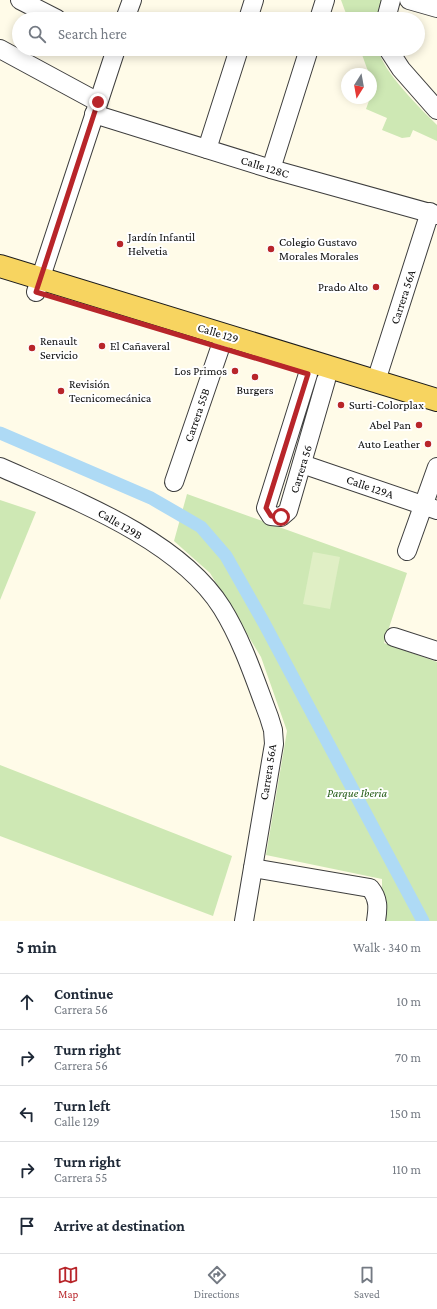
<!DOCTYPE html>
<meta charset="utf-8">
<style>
:root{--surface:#fff;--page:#f2f2f3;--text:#1f2937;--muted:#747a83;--line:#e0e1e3;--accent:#b8252a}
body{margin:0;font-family:"Crimson Pro",serif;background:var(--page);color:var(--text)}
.compass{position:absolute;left:341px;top:68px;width:36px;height:36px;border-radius:50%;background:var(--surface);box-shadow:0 2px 10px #0003;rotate:191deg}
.stop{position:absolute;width:12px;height:12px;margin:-9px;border:3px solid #b8252a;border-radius:50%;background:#fff}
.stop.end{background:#b8252a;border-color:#fff;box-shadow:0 1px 4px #0008}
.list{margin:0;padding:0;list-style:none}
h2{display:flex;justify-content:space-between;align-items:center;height:52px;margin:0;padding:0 16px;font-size:17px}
h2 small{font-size:13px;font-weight:400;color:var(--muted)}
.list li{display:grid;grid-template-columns:26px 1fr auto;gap:12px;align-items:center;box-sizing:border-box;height:56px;padding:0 16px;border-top:1px solid var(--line)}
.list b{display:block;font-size:15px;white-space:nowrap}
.list p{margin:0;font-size:13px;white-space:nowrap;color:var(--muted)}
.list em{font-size:13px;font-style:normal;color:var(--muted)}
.icon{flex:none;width:22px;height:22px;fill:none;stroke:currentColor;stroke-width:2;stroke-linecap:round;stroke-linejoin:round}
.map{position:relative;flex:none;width:437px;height:921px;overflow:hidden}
.search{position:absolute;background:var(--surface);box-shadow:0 2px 10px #0003;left:12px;right:12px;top:12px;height:44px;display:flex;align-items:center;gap:10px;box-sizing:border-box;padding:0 14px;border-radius:22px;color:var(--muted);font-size:15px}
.sheet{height:332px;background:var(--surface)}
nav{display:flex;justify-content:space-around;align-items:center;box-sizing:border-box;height:56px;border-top:1px solid var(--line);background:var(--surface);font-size:11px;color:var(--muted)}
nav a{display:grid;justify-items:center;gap:2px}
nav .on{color:var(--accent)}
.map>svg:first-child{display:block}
.grass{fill:#cee8b4}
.pitch{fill:#e0efc5}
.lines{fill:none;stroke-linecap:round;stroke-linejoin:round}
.canal{stroke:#aedaf5;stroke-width:13}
.minor-casing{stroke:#3e3e3e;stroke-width:20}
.major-casing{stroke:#1c1c1c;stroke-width:24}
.minor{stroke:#fff;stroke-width:18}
.major{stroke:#f7d460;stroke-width:22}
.route{stroke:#b8252a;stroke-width:5}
.poi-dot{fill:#b8252a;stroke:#fff;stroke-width:1.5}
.labels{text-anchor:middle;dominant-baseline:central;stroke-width:4;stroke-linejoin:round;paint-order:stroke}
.street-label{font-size:12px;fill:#0b0b0b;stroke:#fff}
.poi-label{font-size:12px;fill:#0b0b0b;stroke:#fff;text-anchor:start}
.park-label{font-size:12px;font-style:italic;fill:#2a601d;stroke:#fff}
</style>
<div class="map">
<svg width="437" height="921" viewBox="0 0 437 921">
<rect width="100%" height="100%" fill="#fffbe8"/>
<g class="grass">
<polygon points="341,0 383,0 379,19 348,19"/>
<path d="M360,49H378C383,72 420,108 437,125V141L413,130L410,137L402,138L382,130L387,118L366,109L374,87L371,74H369Z"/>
<polygon points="187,494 407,573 384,643 437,662 437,921 380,921 382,913 382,879 266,855 287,731 261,657 210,573 174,541"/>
<polygon points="0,500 36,512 0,600"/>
<polygon points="0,765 232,856 213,916 0,836"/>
</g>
<polygon class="pitch" points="313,552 340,557 330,609 303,604"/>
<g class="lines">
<polyline class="canal" points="0,433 151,498 201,527 226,556 264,623 423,921"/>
<g class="minor-casing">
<g id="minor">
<polyline points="20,0 57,19"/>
<polyline points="409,0 437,8"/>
<polyline points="125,19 132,0"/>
<polyline points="248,19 254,0"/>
<polyline points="319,19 325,0"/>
<polyline points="386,19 391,0"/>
<polyline points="0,49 98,102"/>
<polyline points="388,49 401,69 437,110"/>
<polyline points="94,114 271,169 437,215"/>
<polyline points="207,149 239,49"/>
<polyline points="271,169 309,49"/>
<polyline points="36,292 116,49"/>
<polyline points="308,374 266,508 271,516 281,517 288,511 326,380"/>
<polyline points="376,381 430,212"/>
<polyline points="302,464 437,510"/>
<path d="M0,467C72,499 179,539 222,608C243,642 255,680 269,717L273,730L274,744L244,921"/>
<polyline points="174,482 220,348"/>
<polyline points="407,551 437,467"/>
<polyline points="394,637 437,651"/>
<path d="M253,868L370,888C379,899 378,908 376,921"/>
</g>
</g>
<g class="major-casing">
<polyline id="major" points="0,266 437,400"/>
</g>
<use href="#minor" class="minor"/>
<use href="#major" class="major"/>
</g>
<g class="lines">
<polyline class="route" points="98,102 36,292 308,374 266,508 271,516 281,517"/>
</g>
<g class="poi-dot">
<circle cx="120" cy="244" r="4"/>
<circle cx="271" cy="249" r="4"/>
<circle cx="376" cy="287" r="4"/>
<circle cx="102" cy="346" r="4"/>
<circle cx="32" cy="348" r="4"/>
<circle cx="235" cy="371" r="4"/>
<circle cx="255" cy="377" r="4"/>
<circle cx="61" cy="391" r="4"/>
<circle cx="341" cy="405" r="4"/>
<circle cx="419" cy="425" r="4"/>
<circle cx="428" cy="444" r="4"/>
</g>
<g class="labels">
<g class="street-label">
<text transform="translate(265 167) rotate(17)">Calle 128C</text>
<text transform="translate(403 297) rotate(-72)">Carrera 56A</text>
<text transform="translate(218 333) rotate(17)">Calle 129</text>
<text transform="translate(197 415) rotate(-71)">Carrera 55B</text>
<text transform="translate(301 469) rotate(-73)">Carrera 56</text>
<text transform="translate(370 487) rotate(19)">Calle 129A</text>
<text transform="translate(120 524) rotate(30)">Calle 129B</text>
<text transform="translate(268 772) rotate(-81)">Carrera 56A</text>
</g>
<g class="poi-label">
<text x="128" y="237">Jardín Infantil<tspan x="128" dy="14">Helvetia</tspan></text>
<text x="279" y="242">Colegio Gustavo<tspan x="279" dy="14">Morales Morales</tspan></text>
<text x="368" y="287" text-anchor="end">Prado Alto</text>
<text x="40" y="341">Renault<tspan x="40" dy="14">Servicio</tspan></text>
<text x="110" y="346">El Cañaveral</text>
<text x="227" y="371" text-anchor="end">Los Primos</text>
<text x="69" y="384">Revisión<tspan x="69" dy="14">Tecnicomecánica</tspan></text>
<text x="255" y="390" text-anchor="middle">Burgers</text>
<text x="349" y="405">Surti-Colorplax</text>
<text x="411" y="425" text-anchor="end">Abel Pan</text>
<text x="420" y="444" text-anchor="end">Auto Leather</text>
</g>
<g class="park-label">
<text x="357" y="793">Parque Iberia</text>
</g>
</g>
</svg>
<svg class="compass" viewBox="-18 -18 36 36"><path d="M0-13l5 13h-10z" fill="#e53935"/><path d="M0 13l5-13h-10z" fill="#747a83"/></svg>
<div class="stop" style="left:281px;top:517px"></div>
<div class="stop end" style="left:98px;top:102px"></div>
<div class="search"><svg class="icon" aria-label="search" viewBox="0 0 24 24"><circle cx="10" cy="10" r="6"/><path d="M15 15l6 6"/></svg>Search here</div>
</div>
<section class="sheet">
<h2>5 min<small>Walk · 340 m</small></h2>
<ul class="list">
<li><svg class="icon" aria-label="ahead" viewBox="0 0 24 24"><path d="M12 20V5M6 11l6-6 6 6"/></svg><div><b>Continue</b><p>Carrera 56</p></div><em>10 m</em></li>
<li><svg class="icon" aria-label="right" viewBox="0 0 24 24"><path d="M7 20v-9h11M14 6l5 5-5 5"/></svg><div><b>Turn right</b><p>Carrera 56</p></div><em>70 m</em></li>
<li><svg class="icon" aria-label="left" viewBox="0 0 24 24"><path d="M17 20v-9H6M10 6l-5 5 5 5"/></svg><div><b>Turn left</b><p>Calle 129</p></div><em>150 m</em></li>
<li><svg class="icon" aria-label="right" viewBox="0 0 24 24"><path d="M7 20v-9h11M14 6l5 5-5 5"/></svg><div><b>Turn right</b><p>Carrera 55</p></div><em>110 m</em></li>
<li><svg class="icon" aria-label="arrive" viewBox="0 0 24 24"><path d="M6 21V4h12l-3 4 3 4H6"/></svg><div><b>Arrive at destination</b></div></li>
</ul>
</section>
<nav>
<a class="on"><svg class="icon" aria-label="map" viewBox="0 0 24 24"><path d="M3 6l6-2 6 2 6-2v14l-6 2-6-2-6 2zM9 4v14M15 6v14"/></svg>Map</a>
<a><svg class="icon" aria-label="directions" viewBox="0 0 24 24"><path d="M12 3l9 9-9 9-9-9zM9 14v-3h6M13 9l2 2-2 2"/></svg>Directions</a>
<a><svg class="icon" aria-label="saved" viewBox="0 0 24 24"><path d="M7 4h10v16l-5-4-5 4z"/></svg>Saved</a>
</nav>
